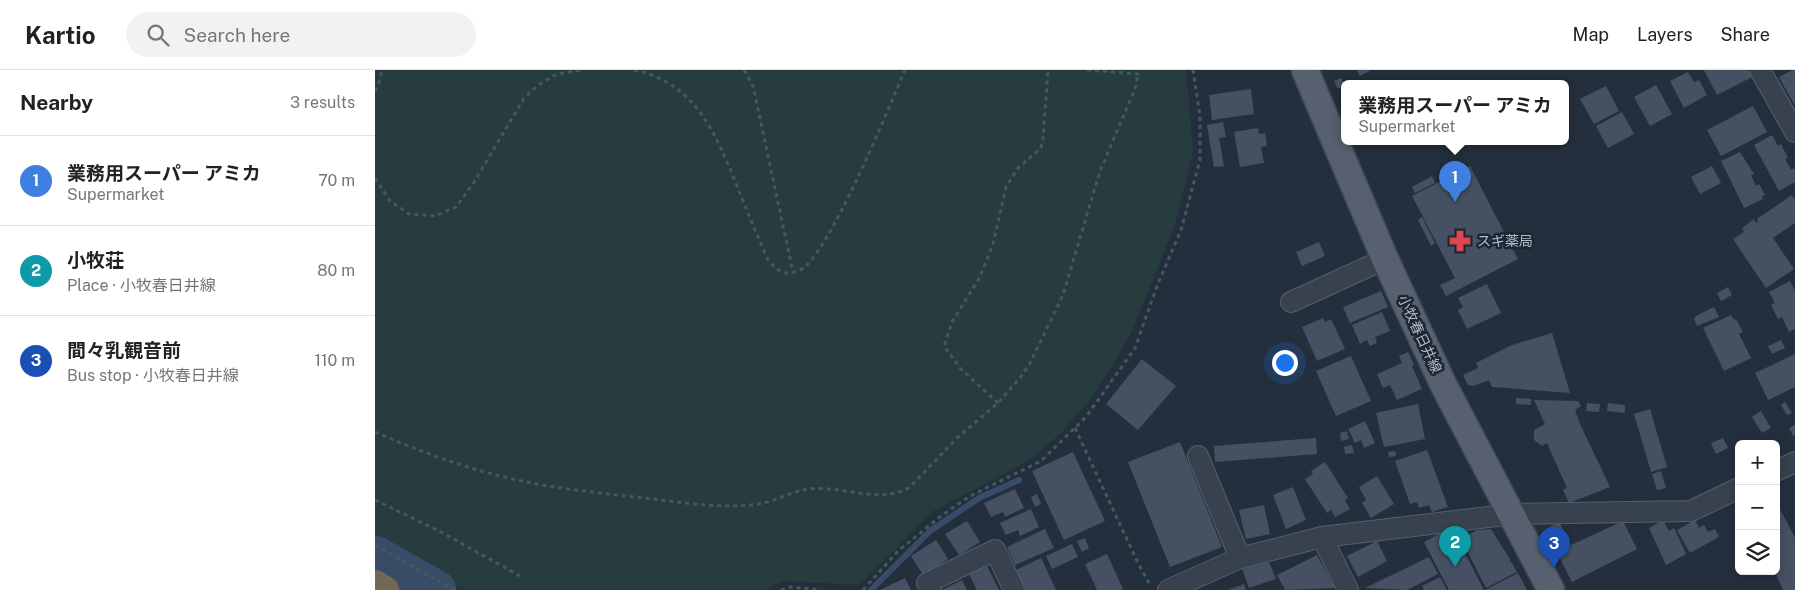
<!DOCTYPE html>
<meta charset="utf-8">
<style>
:root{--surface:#fff;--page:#f2f2f2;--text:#222;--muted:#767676;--line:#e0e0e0;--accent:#516482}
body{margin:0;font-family:"Public Sans","Noto Sans JP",sans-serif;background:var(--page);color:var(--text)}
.controls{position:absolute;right:15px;bottom:15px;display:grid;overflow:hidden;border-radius:8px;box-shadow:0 2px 12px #0003}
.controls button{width:45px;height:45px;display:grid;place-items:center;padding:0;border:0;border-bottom:1px solid var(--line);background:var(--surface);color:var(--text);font:25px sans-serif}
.you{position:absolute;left:909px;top:292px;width:18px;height:18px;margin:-12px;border:4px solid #fff;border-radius:50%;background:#1a73e8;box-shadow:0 0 0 8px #1a73e833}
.badge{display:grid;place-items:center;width:32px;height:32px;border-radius:50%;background:var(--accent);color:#fff;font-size:16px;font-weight:700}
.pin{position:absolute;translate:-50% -41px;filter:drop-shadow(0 1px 2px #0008)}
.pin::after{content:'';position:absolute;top:26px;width:18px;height:15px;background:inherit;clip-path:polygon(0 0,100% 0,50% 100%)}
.popup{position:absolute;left:966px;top:10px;width:228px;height:65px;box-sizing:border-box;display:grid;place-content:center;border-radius:8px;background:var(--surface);filter:drop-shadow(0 1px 4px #0005);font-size:16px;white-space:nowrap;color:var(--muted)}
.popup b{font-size:19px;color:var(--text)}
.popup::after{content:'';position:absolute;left:50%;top:100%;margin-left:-10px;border:10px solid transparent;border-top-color:var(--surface)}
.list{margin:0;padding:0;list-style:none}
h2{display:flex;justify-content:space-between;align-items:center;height:65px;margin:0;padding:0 20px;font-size:21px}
h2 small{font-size:16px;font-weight:400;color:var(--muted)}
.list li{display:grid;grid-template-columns:32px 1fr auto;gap:15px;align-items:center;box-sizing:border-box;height:90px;padding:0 20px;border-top:1px solid var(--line)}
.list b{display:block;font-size:19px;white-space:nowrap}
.list p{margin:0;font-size:16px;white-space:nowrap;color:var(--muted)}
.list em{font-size:16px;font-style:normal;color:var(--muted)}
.icon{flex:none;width:28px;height:28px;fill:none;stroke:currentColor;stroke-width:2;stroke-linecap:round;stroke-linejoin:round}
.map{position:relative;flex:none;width:1420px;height:520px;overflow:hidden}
header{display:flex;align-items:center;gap:30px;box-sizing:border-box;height:70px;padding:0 25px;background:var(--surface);border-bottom:1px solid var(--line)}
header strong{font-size:24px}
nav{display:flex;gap:28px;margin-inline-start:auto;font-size:18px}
.search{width:350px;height:45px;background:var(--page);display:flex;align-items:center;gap:12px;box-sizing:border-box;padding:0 18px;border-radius:28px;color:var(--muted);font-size:19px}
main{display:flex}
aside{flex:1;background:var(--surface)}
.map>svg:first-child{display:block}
.green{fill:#263c3f}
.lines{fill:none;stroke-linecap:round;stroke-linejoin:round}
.stream{stroke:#394c67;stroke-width:6}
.river{stroke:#394c67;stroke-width:39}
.building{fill:#455162}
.minor-casing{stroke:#565f6c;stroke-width:22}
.major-casing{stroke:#414a57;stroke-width:29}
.highway-casing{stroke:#434c59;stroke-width:30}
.path{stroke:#44595c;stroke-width:3;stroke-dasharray:4 4;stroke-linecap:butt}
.minor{stroke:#38414e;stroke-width:20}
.major{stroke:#56606e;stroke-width:26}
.highway{stroke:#746855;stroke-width:28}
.labels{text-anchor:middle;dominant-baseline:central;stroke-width:5;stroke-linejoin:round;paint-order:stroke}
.poi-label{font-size:14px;fill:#b4bcc9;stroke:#1d2633;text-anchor:start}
.street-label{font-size:14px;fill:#b4bcc9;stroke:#1d2633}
</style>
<header>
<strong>Kartio</strong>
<div class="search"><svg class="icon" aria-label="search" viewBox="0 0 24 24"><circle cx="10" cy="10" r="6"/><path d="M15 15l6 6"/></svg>Search here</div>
<nav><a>Map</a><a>Layers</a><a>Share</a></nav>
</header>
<main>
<aside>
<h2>Nearby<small>3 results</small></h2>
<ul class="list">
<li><span class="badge" style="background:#3f7fe0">1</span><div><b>業務用スーパー アミカ</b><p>Supermarket</p></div><em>70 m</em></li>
<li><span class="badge" style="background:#0f9aa8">2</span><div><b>小牧荘</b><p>Place · 小牧春日井線</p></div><em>80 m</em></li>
<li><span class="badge" style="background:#1a4fb4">3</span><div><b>間々乳観音前</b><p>Bus stop · 小牧春日井線</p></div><em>110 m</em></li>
</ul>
</aside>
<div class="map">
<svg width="1420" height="520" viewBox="0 0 1420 520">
<rect width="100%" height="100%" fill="#242f3e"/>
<polygon class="green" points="0,0 811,0 818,81 800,155 754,268 716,329 686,363 655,390 557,442 485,515 409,511 390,520 90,520 0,470"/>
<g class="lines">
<polyline class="stream" points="496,520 555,461 604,428 644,410"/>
<polyline class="river" points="0,485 62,520"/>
</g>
<g class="building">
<polygon points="982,0 996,0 985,6"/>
<polygon points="1329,0 1373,0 1377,7 1342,25"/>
<polygon points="1418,0 1420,0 1420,36 1404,7"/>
<polygon points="1313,2 1319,12 1324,10 1332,25 1309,38 1295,11"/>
<polygon points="966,8 970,15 963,19 959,11"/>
<polygon points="1281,15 1297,44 1275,56 1259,27"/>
<polygon points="1231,16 1244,41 1219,54 1205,29"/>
<polygon points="876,19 879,44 837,50 834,25"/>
<polygon points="1378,36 1392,62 1346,86 1332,60"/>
<polygon points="1247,42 1259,64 1233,78 1221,56"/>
<polygon points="848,52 851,67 844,68 849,96 839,97 832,55"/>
<polygon points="883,58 884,64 890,63 892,76 886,77 889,93 865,97 859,62"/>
<polygon points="1397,65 1403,76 1406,74 1413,88 1410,89 1416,100 1419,98 1420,101 1420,112 1404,121 1379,75"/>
<polygon points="1365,82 1379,104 1376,105 1381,116 1384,114 1390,125 1387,126 1388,129 1369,138 1346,91"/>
<polygon points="1095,96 1143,189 1071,226 1065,215 1080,208 1037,126"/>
<polygon points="1337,96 1346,113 1325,124 1316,107"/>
<polygon points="1057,106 1060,113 1040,123 1037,117"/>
<polygon points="1417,125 1420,130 1420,153 1398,168 1419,199 1391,218 1358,169 1369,162 1367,158 1379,149 1381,153 1383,152 1382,149"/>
<polygon points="1047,147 1060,173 1056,176 1043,150"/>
<polygon points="944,172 950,186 927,196 921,182"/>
<polygon points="1415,211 1420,221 1420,259 1414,262 1407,247 1403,249 1396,235 1400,233 1394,222"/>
<polygon points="1112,214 1126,243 1092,259 1083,240 1088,237 1083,228"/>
<polygon points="1353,217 1357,225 1346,231 1342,223"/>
<polygon points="1006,221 1013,237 975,253 968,237"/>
<polygon points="1339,237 1344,247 1322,256 1319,249 1321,246"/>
<polygon points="1007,242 1015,261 1000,267 1002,273 995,276 992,270 985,274 977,255"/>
<polygon points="1356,245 1359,250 1361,249 1368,262 1364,264 1376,288 1349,301 1328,258"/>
<polygon points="948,248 950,252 956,249 970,279 942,291 927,257"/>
<polygon points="1177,263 1195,323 1117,317 1114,310 1099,316 1093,315 1088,305 1103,298 1101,293 1137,275"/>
<polygon points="1406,270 1410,278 1397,284 1393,276"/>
<polygon points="1033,282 1039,295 1037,296 1047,319 1022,330 1015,315 1008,318 1002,304 1027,293 1024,286"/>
<polygon points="1420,284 1420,317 1393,330 1380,303"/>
<polygon points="976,286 996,331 961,346 941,301"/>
<polygon points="767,289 801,316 763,360 731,334"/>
<polygon points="1141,328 1156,329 1156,335 1141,334"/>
<polygon points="1159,330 1203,331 1206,336 1200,340 1205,354 1235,417 1194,433 1188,420 1192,418 1172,373 1167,376 1159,370 1159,360 1170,354"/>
<polygon points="1410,332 1417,343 1412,345 1406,335"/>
<polygon points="1212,333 1225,334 1224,342 1211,341"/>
<polygon points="1233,333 1250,335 1250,343 1232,341"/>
<polygon points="1043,334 1050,369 1009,377 1001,343"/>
<polygon points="1275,339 1292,397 1276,402 1259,344"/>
<polygon points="1386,341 1396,358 1387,363 1377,347"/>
<polygon points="990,351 1000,373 989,378 986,370 980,373 973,359"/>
<polygon points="1420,355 1420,365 1418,366 1414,358"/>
<polygon points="972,361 974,369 966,371 965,363"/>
<polygon points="941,368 942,384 840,392 839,376"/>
<polygon points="1348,368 1353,378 1341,384 1336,373"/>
<polygon points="805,372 847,477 795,497 753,392"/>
<polygon points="977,375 979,383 970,384 969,377"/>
<polygon points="1052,380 1073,437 1057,442 1054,435 1044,438 1042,432 1035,434 1020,391"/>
<polygon points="1020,381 1021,386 1014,387 1013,382"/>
<polygon points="698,382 730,451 689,470 657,401"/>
<polygon points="950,392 973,428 970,430 975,439 960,447 956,440 952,443 930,409 938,404 936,401"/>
<polygon points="1286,401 1291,418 1282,420 1277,404"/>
<polygon points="1002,406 1019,434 996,448 987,433 991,430 984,417"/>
<polygon points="918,417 931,450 911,459 898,425"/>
<polygon points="640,419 649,438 630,447 628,442 616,447 609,433"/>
<polygon points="662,424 666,434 660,437 656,427"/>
<polygon points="1401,431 1420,468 1420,520 1408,520 1400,502 1395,505 1394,501 1401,501"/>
<polygon points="889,435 895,464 871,469 864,440"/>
<polygon points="656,439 664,457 645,466 643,460 631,465 625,453"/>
<polygon points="1288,450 1294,461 1299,458 1311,484 1291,495 1274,458"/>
<polygon points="1320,450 1324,458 1329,455 1333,462 1340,459 1344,467 1315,483 1302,460"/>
<polygon points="592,451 605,472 584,485 570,464"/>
<polygon points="1248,451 1262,479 1197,512 1170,459 1184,452 1196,475"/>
<polygon points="670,459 679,478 640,495 632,477"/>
<polygon points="1116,459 1136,491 1134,491 1137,493 1142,502 1111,518 1086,469 1102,460"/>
<polygon points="1066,463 1068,468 1080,464 1109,520 1074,520 1049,472"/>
<polygon points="710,468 714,478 707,482 702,471"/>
<polygon points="561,470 573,489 548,505 536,486"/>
<polygon points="1002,471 1012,491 983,507 972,486"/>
<polygon points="697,474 703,487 677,499 671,486"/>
<polygon points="732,484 748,519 747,520 722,520 710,494"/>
<polygon points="942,485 960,518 910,520 902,505"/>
<polygon points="1054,487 1063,504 1032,520 990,518"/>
<polygon points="666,488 681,520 651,520 641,500"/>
<polygon points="894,492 901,509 874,518 867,499"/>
<polygon points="612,496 624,520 602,520 594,504"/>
<polygon points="1143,503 1152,520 1110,520"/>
<polygon points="1065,507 1072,520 1049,520 1047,516"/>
<polygon points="530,508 536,520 505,520"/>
<polygon points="587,510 592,520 567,520"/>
<polygon points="869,514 871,520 853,520"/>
</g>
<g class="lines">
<g class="minor-casing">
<g id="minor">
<polyline points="1385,0 1420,62"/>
<polyline points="916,232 1010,189"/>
<polyline points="823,386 865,488"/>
<polyline points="1401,401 1420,392"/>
<polyline points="947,467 973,520"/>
<polyline points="556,520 552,513 620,480 639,520"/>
<polyline points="793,520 865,488 947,467 1138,444 1316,441 1364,418"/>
</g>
</g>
<g class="major-casing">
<polyline id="major" points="930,0 1010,189 1069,316 1176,520"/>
</g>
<g class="highway-casing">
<polyline id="highway" points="0,514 10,520"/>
</g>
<g class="path">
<path d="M259,0C320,12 341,64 362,116C372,141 382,165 393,190C402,201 411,207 425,200C453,187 515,35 530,0"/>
<polyline points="369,0 378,16 418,202"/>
<polyline points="712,0 763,4 764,0"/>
<polyline points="0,21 6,8 6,0"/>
<polyline points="0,108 15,131 34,144 60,146 81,137 98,114 149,28 163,15 182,4 206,0"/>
<polyline points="623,333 585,298 569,276 577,252 605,207 618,174 631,117 643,98 666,78 668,69 673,0"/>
<polyline points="700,358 763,493 774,513"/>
<path d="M0,362C46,382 97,401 147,411C190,420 234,424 278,429C312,433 349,439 384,434C401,431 417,421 434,419C466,415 506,435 535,417L582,368L623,333L645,308L655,293L688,225L725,101L760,19L763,4"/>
<polyline points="0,430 68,463 145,506"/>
<polyline points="0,475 80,520"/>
<polyline points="406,520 416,517 446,520"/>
<polyline points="488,520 523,481 566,446 595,426 666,391 711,347 760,278 782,216 806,160 825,90 825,46 818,0"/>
</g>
<use href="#minor" class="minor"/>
<use href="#major" class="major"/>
<use href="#highway" class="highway"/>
</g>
<defs>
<g id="pharmacy-bare" transform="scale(1.725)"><path d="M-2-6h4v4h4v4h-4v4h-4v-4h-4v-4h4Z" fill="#e0444e" stroke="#1d2633" stroke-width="2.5" paint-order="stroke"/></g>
</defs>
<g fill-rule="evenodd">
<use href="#pharmacy-bare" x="1085" y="171"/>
</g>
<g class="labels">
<g class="poi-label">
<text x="1102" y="171">スギ薬局</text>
</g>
<g class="street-label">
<text transform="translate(1045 264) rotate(65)">小牧春日井線</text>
</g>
</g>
</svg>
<div class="controls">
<button>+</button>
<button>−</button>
<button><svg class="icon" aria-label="layers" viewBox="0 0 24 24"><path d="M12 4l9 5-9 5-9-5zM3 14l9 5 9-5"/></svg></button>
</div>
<div class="you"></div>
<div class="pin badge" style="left:1080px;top:132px;background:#3f7fe0">1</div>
<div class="popup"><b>業務用スーパー アミカ</b>Supermarket</div>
<div class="pin badge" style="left:1080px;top:497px;background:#0f9aa8">2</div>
<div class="pin badge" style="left:1179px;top:498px;background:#1a4fb4">3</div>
</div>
</main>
